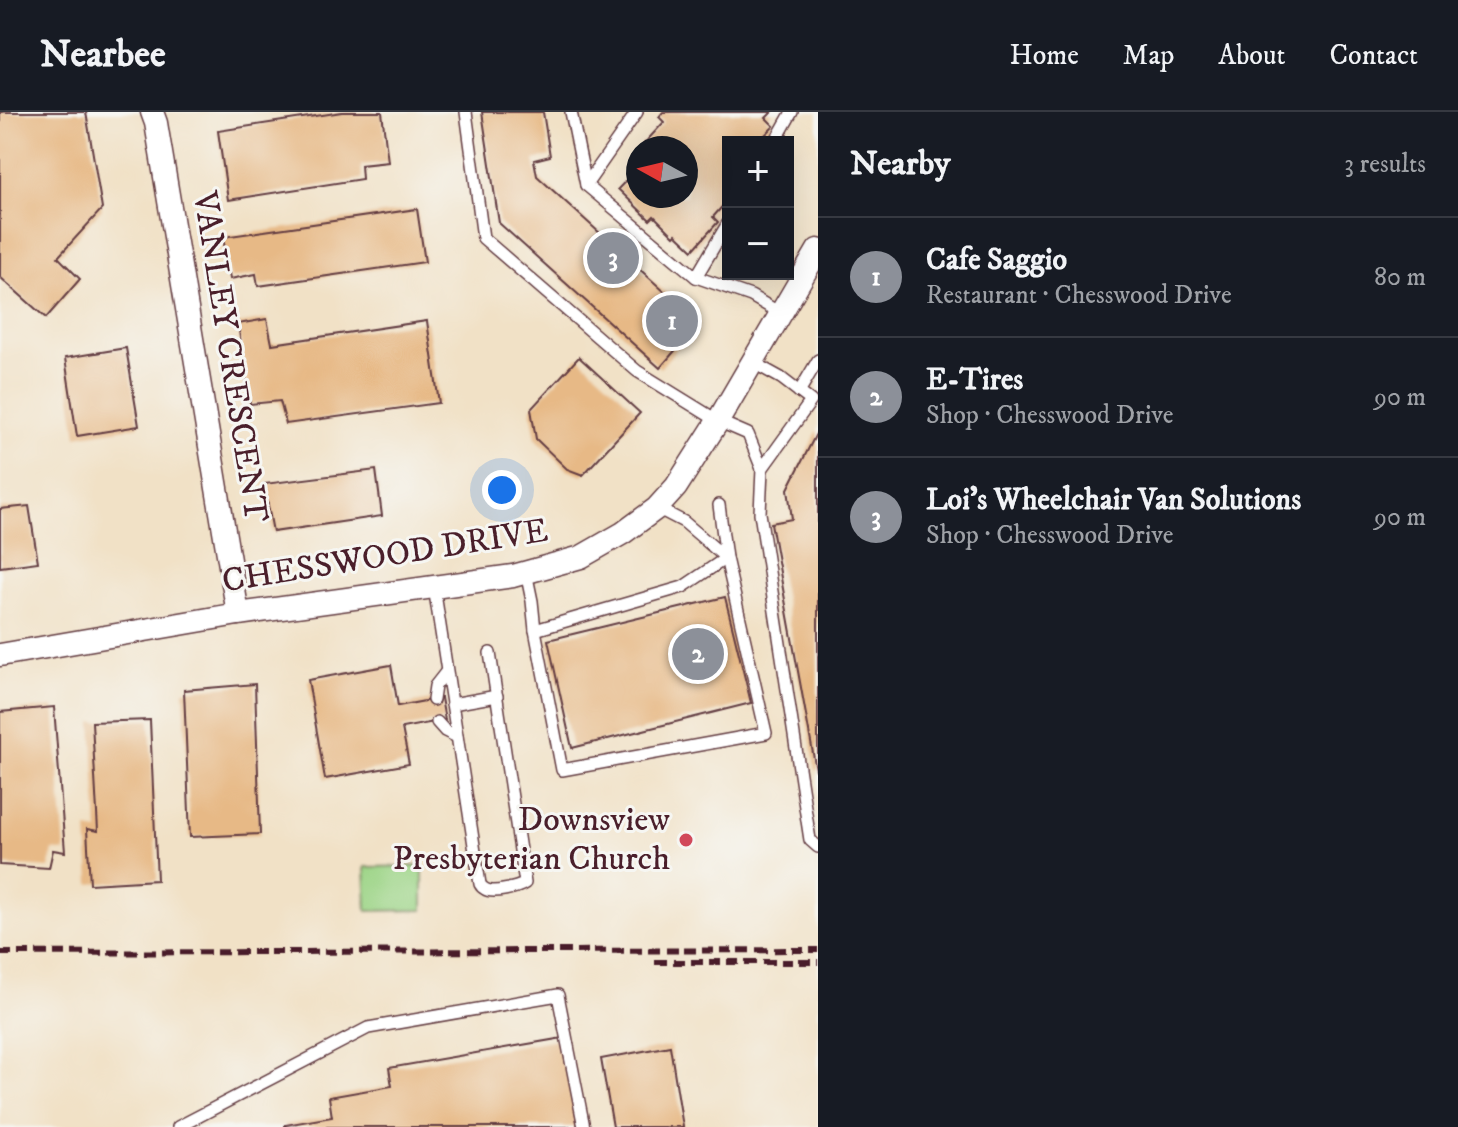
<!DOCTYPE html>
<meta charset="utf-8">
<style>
:root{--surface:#171b24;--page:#20242c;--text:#f1f3f6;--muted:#9ea1a6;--line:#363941;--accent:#8c9099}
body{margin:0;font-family:"IM FELL DW Pica",serif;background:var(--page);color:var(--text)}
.controls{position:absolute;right:24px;top:24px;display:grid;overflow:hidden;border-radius:0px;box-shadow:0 8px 32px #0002}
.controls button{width:72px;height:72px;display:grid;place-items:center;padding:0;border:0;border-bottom:2px solid var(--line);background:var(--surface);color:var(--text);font:40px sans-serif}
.compass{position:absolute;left:626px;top:24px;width:72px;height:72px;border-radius:50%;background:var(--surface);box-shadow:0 8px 32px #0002;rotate:278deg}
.you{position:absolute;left:502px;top:378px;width:28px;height:28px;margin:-20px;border:6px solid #fff;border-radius:50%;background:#1a73e8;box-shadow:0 0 0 12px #1a73e833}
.badge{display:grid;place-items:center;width:52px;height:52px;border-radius:50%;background:var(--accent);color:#fff;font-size:26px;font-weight:700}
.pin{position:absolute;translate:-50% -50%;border:4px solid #fff;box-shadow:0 2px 8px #0006}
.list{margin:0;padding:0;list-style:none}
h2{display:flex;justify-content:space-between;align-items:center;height:104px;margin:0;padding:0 32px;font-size:34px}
h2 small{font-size:26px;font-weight:400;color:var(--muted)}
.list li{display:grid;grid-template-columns:52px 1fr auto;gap:24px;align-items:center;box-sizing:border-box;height:120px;padding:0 32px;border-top:2px solid var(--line)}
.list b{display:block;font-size:30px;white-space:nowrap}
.list p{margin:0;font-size:26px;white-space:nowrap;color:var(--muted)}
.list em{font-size:26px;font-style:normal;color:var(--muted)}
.map{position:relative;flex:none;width:818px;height:1015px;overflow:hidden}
header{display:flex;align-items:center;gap:48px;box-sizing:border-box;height:112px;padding:0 40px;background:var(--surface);border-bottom:2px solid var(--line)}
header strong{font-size:38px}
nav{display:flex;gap:44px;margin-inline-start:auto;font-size:28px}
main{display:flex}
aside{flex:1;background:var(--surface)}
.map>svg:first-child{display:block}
.green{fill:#9cd486;stroke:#737a58;stroke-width:2}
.building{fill:#e7b986}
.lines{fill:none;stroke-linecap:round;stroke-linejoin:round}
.lane-casing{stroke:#633c42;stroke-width:14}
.street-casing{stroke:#633c42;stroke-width:25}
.lane{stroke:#fff;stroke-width:11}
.street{stroke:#fff;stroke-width:22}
.rail{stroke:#4a1f2b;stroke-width:6;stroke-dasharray:12 6;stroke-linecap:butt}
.poi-dot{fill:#d1495b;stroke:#f6f6f2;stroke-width:3}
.labels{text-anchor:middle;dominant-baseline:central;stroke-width:6;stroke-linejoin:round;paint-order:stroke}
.street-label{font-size:34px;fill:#4a1f2b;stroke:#f6f6f2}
.poi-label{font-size:34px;fill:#4a1f2b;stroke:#f6f6f2;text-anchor:end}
</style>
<header>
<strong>Nearbee</strong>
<nav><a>Home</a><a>Map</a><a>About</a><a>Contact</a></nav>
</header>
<main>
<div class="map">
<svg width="818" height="1015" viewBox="0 0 818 1015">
<rect width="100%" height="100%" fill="#f6f6f2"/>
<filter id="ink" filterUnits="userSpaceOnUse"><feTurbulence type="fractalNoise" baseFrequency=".0125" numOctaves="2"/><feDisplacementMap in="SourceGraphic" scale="16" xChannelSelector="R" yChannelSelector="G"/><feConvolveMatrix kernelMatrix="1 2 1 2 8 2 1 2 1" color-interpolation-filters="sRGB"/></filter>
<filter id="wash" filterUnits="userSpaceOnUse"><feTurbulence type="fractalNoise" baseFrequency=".006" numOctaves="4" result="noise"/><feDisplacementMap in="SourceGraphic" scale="32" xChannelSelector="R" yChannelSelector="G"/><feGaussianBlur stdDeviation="1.8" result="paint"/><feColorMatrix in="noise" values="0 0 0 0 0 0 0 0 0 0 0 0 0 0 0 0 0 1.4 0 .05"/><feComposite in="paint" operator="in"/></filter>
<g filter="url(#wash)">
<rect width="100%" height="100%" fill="#f1e1c6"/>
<polygon class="green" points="423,754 423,798 367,799 365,755"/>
<g id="blocks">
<g class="building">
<polygon points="0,0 86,0 102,97 58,145 80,167 46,206 0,165"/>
<polygon points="342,0 382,0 388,50 361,53 362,67 228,88 218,19"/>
<polygon points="482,0 543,0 550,44 534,48 537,64 699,211 660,256 499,111"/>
<polygon points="663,0 772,0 766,6 774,14 758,30 728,30 728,88 713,105 718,110 693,138 676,122 674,124 654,104 650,108 618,77 638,56 638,84 686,84 686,36 640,36 664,10 659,5"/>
<polygon points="417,97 425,150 258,174 256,162 230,167 223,125"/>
<polygon points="267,207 272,232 427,209 439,291 286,312 280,289 250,292 238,212"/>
<polygon points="126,236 139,314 77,324 65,246"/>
<polygon points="579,245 640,301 583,363 567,357 536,327 531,297"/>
<polygon points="818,318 818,658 816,658 771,411 792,407 788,377"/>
<polygon points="376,358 382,404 273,420 264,372"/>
<polygon points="29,394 38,450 0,455 0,397"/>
<polygon points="725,485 751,591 572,636 548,528"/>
<polygon points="391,553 398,594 441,586 445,608 402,616 409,652 325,667 308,568"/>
<polygon points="255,572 260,722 190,725 184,578"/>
<polygon points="54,595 65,740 53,738 49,756 0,753 0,600"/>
<polygon points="150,608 157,768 90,772 87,717 98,719 92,610"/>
<polygon points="563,926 578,1015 285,1015 285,1013 332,1005 329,985 392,974 389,956"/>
<polygon points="670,934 683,1015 613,1015 601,947"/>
</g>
</g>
</g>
<g filter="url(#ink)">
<use href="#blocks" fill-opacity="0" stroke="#633c42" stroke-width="2"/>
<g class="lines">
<g class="lane-casing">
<g id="lane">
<polyline points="466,0 483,126 637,259 718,309 748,322 762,357 811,289 781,266 752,250"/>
<polyline points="571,0 586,73 696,165"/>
<polyline points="775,30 792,0"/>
<polyline points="586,73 637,0"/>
<polyline points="728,111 696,165 751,184 780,201"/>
<polyline points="799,280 818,248"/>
<polyline points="762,357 760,401 810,728 818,735"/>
<polyline points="526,460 532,489 535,518 562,658 766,621 726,446 719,393"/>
<path d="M434,475L480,772C481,774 483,776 485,777C492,782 518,776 525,771L490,541"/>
<polyline points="535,518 683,475 726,446 684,410 657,396"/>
<polyline points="433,588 435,574 446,560"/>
<polyline points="452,592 497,584"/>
<polyline points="437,610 445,619 457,625"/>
<polyline points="178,1015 368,916 558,883 584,1015"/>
</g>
</g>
<g class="street-casing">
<g id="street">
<polyline points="152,0 156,11 238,502"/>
<polyline points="0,543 238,502 513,464 581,445 623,421 657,396 676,375 718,309 818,138"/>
</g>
</g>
<use href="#lane" class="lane"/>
<use href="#street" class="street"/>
<g class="rail">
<polyline points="0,841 818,838"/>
<polyline points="655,850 818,850"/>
</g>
</g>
</g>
<circle class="poi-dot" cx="686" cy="728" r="8"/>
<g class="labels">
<g class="street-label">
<text transform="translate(230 245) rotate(81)">VANLEY CRESCENT</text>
<text transform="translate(385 444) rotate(-9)">CHESSWOOD DRIVE</text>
</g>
<g class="poi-label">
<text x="670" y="708">Downsview<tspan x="670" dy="39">Presbyterian Church</tspan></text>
</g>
</g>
</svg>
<div class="controls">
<button>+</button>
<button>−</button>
</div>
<svg class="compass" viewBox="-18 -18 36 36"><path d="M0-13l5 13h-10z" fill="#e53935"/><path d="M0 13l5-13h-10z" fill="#9ea1a6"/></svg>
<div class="you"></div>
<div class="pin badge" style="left:672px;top:209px">1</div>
<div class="pin badge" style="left:698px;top:542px">2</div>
<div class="pin badge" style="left:613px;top:146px">3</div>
</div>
<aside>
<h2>Nearby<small>3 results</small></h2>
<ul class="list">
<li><span class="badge">1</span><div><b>Cafe Saggio</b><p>Restaurant · Chesswood Drive</p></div><em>80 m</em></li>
<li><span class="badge">2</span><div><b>E-Tires</b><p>Shop · Chesswood Drive</p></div><em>90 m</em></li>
<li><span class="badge">3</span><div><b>Loi's Wheelchair Van Solutions</b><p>Shop · Chesswood Drive</p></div><em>90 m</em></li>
</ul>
</aside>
</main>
